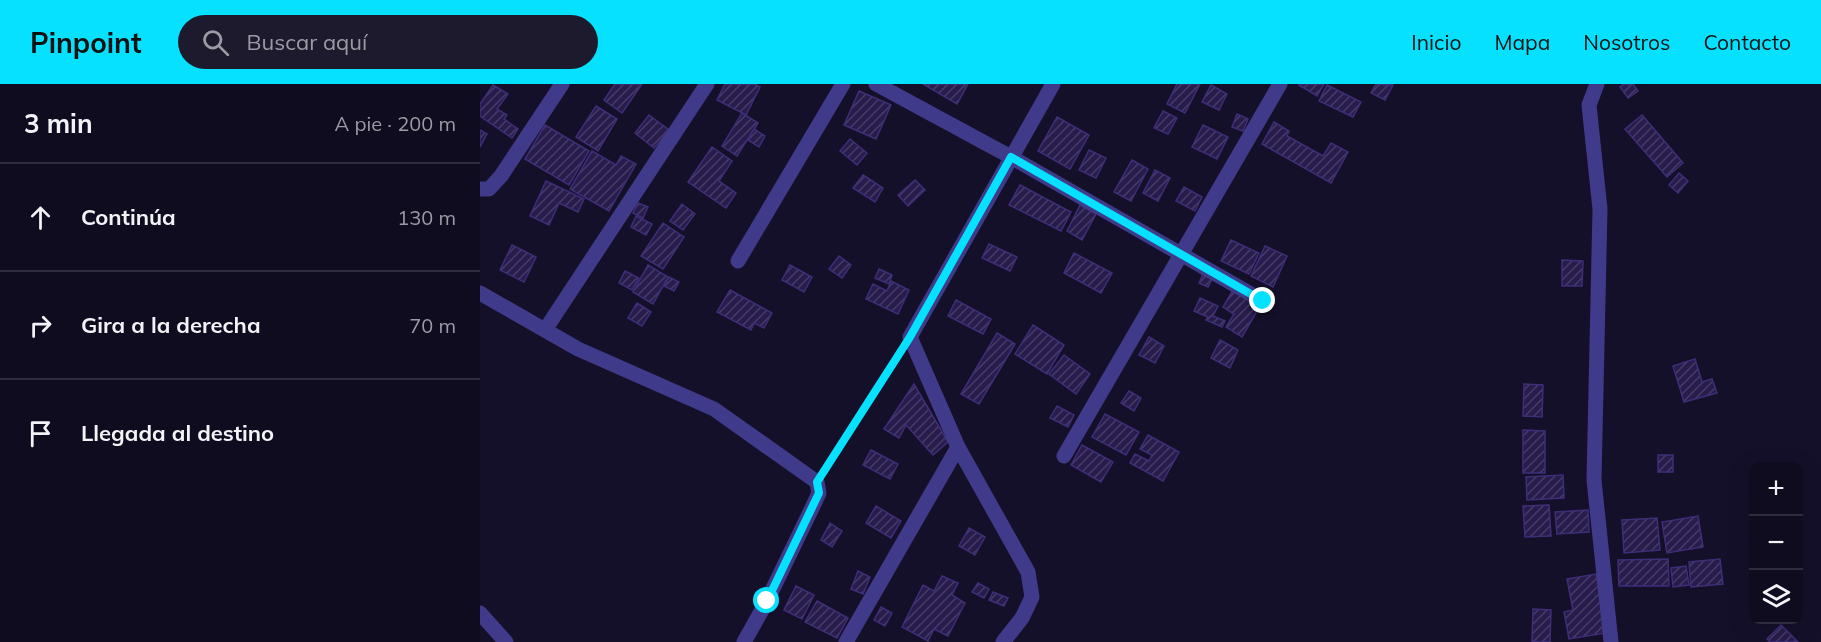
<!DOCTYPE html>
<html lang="es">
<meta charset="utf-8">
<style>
:root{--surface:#100c20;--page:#1e1a2d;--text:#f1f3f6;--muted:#9c9ba5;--line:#302c3e;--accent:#06e1ff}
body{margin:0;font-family:Mulish,sans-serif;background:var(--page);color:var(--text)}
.controls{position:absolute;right:18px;bottom:18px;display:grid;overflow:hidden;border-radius:12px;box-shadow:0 6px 24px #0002}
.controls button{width:54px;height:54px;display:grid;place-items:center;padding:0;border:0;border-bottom:2px solid var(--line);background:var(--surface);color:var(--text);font:30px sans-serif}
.stop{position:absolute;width:18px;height:18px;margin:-14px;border:4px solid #06e1ff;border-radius:50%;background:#fff}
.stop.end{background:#06e1ff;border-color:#fff;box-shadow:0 2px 6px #0008}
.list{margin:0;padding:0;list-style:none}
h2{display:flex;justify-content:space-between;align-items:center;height:78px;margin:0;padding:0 24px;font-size:26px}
h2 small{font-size:20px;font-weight:400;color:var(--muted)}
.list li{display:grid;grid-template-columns:39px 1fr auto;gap:18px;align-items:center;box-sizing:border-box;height:108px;padding:0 24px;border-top:2px solid var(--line)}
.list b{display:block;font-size:22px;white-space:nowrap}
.list em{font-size:20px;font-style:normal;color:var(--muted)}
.icon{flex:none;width:33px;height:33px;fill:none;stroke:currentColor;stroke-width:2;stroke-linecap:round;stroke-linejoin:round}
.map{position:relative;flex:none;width:1341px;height:558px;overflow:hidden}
header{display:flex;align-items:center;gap:36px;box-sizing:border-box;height:84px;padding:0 30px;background:var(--accent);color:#111}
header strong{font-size:28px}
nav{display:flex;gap:33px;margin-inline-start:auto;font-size:21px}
.search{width:420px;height:54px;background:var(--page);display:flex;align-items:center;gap:15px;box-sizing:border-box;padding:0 21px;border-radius:33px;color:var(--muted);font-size:22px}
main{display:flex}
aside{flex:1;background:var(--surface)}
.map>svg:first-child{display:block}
.building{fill:url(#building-hatch);stroke:#3e2e78;stroke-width:1.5}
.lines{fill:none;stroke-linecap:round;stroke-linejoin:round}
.path{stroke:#2ebeb9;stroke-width:4;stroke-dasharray:3 4.5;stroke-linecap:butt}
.street{stroke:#3f3b8a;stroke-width:15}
.route{stroke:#06e1ff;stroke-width:8}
</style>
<header>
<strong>Pinpoint</strong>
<div class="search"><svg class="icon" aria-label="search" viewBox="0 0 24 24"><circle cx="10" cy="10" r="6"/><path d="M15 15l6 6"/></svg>Buscar aquí</div>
<nav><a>Inicio</a><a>Mapa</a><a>Nosotros</a><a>Contacto</a></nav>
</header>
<main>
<aside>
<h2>3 min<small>A pie · 200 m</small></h2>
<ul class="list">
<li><svg class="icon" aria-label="ahead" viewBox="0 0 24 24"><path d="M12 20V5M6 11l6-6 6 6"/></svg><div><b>Continúa</b></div><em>130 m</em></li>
<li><svg class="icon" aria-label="right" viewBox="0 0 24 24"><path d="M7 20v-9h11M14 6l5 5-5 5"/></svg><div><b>Gira a la derecha</b></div><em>70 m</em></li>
<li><svg class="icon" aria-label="arrive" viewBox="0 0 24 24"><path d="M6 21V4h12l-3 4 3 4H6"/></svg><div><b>Llegada al destino</b></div></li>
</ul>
</aside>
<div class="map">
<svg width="1341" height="558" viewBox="0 0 1341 558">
<defs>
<pattern id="building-hatch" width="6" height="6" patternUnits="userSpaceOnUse" patternTransform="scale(1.5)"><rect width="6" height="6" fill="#271c4c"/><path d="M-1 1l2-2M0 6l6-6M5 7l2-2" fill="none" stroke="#463c67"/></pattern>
</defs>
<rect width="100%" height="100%" fill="#15102a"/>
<g class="building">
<polygon points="135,0 162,0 142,29 124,16"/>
<polygon points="245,0 275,0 280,3 266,31 237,16"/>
<polygon points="443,0 488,0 477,20"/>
<polygon points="697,0 720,0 705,29 687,20"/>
<polygon points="820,0 844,0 837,12 819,1"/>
<polygon points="896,0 913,1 905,16 891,9"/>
<polygon points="1144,0 1153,0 1158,7 1148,14 1140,3"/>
<polygon points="13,1 28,10 17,25 27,31 24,35 38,45 32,54 0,32 0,20"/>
<polygon points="731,1 747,10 739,26 722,18"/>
<polygon points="847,1 881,18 873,33 839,17"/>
<polygon points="379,7 411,21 396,55 364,41"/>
<polygon points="116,22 137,35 118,67 96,53"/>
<polygon points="683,27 697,34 688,50 674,44"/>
<polygon points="262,29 278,39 257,72 242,62"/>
<polygon points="757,30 768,35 763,47 752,43"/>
<polygon points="169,31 189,46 174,64 155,49"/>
<polygon points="1162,31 1203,79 1187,93 1145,45"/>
<polygon points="577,33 609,51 590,85 558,67"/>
<polygon points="794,38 809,47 807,52 843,72 851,59 868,68 851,99 782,60"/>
<polygon points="65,41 109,67 89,101 45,75"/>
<polygon points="723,41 748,53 737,75 712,63"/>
<polygon points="274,45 285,52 279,63 268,56"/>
<polygon points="0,46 7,50 0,63"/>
<polygon points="370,55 387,69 377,81 360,67"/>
<polygon points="232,63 252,77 239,97 256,109 246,124 208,98"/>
<polygon points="609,66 626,74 616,94 599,86"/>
<polygon points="112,67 136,81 141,72 156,80 129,127 90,105"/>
<polygon points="652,76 668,85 651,117 634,108"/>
<polygon points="675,86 690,94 678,117 663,109"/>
<polygon points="1199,89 1208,97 1198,109 1189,101"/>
<polygon points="383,91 403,104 395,118 373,104"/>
<polygon points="435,96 445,106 428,122 418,111"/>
<polygon points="66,97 104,115 98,128 79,119 69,141 50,132"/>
<polygon points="540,101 591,128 581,147 529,121"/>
<polygon points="704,103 722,113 715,127 696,117"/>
<polygon points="158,119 168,123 163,134 153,129"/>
<polygon points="202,120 215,130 203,146 190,137"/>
<polygon points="600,121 616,130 602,156 587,147"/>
<polygon points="156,132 172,140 166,151 151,143"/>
<polygon points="183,139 204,153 183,185 161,172"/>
<polygon points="751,156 779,169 769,190 741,177"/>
<polygon points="509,160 537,173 530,187 502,174"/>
<polygon points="32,161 56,173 44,198 20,186"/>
<polygon points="785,162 807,172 793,203 771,192"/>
<polygon points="594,169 632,189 621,209 584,189"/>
<polygon points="359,172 371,181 362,194 349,185"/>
<polygon points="1082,176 1103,177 1102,202 1082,202"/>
<polygon points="168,181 188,193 173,220 153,208"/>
<polygon points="310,181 332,193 324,208 302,196"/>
<polygon points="399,185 412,191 409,200 395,194"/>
<polygon points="145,187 159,194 152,206 139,199"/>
<polygon points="723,190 732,195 728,203 719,199"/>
<polygon points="189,193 199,198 194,207 184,202"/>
<polygon points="411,197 429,206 418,230 386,215 393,200 407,207"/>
<polygon points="250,206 292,229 284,244 274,239 271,246 237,228"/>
<polygon points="753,206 780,222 762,253 746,243 754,230 743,223"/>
<polygon points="720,214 738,222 733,232 745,237 742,243 726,236 728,233 714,227"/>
<polygon points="476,216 511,235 503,250 468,232"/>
<polygon points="157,219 171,228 162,242 148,234"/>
<polygon points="553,241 584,261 567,290 535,270"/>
<polygon points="517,249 535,260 499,320 481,310"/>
<polygon points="669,253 684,262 675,279 659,271"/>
<polygon points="740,256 758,266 750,284 731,274"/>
<polygon points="584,271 610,290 596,310 569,290"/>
<polygon points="1215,275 1222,298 1232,295 1237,309 1204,318 1193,282"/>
<polygon points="434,300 468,358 453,371 426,341 419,354 404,345"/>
<polygon points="1044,300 1063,301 1062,333 1043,332"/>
<polygon points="649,307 661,314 654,327 641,319"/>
<polygon points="577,322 594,331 588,343 570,334"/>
<polygon points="625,330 659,348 646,371 612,353"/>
<polygon points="1043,346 1065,347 1065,389 1043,389"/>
<polygon points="668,351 699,368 683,397 650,379 655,370 669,377 672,371 660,365"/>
<polygon points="602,361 633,378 621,398 591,381"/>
<polygon points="391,366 418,380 410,395 383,381"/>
<rect x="1178" y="371" width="15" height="17"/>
<polygon points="1083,391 1084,414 1047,416 1046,393"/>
<polygon points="1069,421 1071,452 1045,453 1043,422"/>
<polygon points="396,422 421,437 411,454 386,439"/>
<polygon points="1108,426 1109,448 1077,450 1075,428"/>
<polygon points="1218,432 1223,463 1187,469 1182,438"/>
<polygon points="1177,434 1180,466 1144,469 1142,436"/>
<polygon points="350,439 362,447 352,463 341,456"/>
<polygon points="489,444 505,453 495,471 479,462"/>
<polygon points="1188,475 1189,502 1139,502 1138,476"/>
<polygon points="1240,475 1243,500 1211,503 1209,478"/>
<polygon points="1206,482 1209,501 1193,503 1191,484"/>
<polygon points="378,487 390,493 383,510 371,505"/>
<polygon points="1116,490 1126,549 1089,555 1084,528 1093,526 1087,495"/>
<polygon points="462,492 478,499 472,511 485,519 468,552 454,545 448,557 422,543 443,501 454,507"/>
<polygon points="498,499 509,505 504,514 492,508"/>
<polygon points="316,502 334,511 322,535 304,526"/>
<polygon points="513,508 528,514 524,522 509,516"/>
<polygon points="337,517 368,534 357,554 325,538"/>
<polygon points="401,523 412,529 405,542 394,536"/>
<polygon points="1053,525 1071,526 1070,558 1052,558"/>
<polygon points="1301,541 1318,558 1290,558 1287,555"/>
</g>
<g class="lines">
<polyline class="path" points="347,382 416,275"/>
<g class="street">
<polyline points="396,0 531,73 783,217"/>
<polyline points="1117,0 1109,21 1120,125 1114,396 1131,558"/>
<polyline points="0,105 9,105 21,92 82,0"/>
<polyline points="258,177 363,0"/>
<polyline points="0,209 98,265 234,325 337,398 339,409 333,422 287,517 264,558"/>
<polyline points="65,246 227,0"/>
<polyline points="584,372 800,0"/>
<polyline points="0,529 26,558"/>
<polyline points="366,558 478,363"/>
<polyline points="523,558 542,534 552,513 548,488 478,363 430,253 573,0"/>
</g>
</g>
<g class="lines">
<polyline class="route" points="287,517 339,409 337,398 430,253 531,73 783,217"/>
</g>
</svg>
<div class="controls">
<button>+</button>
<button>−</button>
<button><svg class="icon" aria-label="layers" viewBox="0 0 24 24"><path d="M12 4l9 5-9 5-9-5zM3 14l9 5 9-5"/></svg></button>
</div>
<div class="stop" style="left:287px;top:517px"></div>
<div class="stop end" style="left:783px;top:217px"></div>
</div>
</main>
